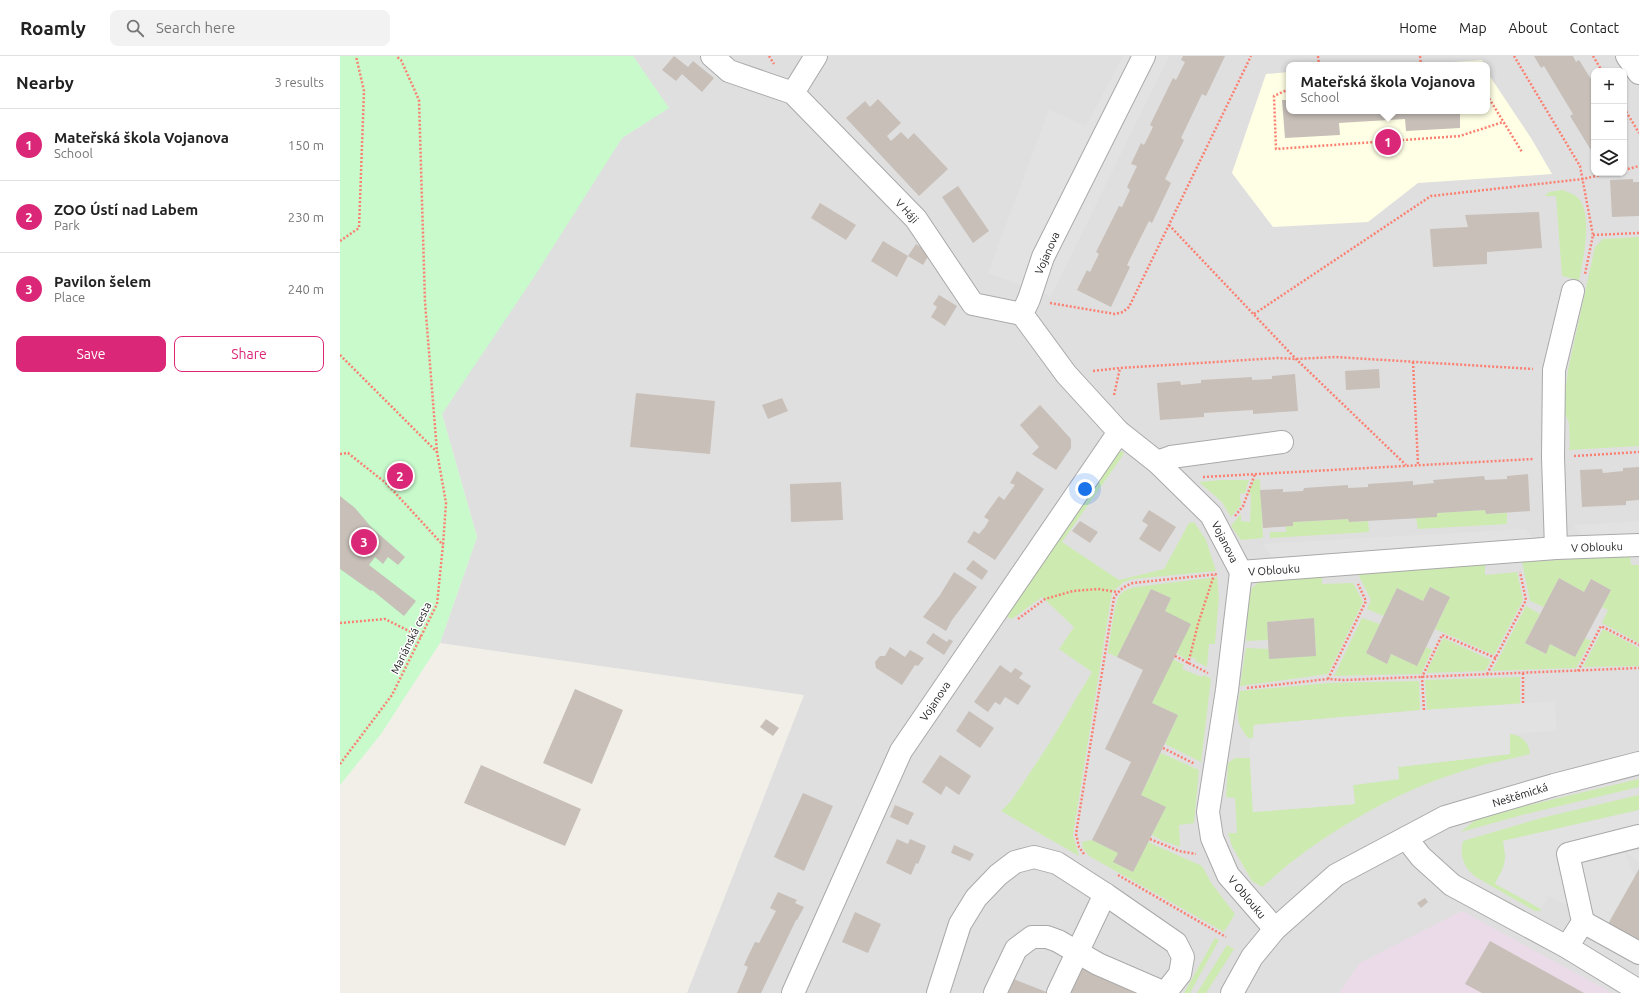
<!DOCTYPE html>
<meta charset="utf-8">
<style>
:root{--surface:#fff;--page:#f2f2f2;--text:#222;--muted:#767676;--line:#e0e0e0;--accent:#db2777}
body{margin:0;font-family:Ubuntu,sans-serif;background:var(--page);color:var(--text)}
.controls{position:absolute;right:12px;top:12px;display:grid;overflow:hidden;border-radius:8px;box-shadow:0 1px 3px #0004}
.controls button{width:36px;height:36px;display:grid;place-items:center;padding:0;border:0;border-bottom:1px solid var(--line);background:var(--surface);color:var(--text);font:20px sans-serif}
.you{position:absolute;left:745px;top:433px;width:14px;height:14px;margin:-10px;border:3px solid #fff;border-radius:50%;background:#1a73e8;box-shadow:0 0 0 6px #1a73e833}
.badge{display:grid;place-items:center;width:26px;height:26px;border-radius:50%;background:var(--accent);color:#fff;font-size:13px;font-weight:700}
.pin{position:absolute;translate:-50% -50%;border:2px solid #fff;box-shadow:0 1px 4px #0006}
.popup{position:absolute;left:946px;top:6px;width:204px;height:52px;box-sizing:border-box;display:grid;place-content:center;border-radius:8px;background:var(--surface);filter:drop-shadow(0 1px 3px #0005);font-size:13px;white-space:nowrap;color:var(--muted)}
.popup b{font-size:15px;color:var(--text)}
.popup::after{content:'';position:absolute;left:50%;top:100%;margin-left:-8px;border:8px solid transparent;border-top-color:var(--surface)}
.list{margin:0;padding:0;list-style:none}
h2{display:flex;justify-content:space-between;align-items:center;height:52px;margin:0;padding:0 16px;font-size:17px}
h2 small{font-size:13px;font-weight:400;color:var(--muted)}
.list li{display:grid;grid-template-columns:26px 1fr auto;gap:12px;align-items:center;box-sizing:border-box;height:72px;padding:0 16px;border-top:1px solid var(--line)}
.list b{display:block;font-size:15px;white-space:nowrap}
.list p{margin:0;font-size:13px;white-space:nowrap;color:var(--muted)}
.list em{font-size:13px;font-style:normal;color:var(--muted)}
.actions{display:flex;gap:8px;padding:12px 16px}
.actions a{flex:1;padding:9px 0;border:1px solid var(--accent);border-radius:8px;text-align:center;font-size:14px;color:var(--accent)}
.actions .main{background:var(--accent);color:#fff}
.icon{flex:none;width:22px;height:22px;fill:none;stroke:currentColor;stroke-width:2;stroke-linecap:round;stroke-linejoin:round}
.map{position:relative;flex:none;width:1299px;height:937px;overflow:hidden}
header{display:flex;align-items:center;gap:24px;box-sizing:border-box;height:56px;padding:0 20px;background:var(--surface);border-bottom:1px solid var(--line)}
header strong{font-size:19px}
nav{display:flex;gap:22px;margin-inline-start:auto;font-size:14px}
.search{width:280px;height:36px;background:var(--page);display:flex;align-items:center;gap:10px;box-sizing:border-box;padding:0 14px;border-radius:8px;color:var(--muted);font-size:15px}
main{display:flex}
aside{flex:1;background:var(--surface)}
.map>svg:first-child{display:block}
.residential{fill:#e0dfdf;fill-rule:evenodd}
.industrial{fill:#ebdbe8}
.education{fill:#ffffe5}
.grass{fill:#cdebb0}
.park{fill:#c8facc}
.parking{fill:#e2e2e2}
.building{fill:#c7bfb8}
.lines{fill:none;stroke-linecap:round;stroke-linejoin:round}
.minor-casing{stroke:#a9a9a9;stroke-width:24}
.path{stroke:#fa8072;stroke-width:2.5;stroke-dasharray:2 2;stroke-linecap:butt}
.minor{stroke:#fff;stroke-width:22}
.labels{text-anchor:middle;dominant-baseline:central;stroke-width:3;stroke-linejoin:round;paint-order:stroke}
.street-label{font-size:11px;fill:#222;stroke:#fff}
</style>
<header>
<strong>Roamly</strong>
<div class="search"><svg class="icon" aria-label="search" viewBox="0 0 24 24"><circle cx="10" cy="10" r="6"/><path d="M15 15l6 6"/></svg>Search here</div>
<nav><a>Home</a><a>Map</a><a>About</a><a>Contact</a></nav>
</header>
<main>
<aside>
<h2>Nearby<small>3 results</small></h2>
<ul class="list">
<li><span class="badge">1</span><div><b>Mateřská škola Vojanova</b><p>School</p></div><em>150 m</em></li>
<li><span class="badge">2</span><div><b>ZOO Ústí nad Labem</b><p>Park</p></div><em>230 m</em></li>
<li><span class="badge">3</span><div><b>Pavilon šelem</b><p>Place</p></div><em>240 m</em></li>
</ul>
<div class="actions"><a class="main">Save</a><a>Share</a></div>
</aside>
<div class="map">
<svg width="1299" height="937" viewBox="0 0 1299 937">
<rect width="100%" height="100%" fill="#f2efe9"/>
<path class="residential" d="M293,0H1299V937H347L464,639L100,587L137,481L102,358L282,82L328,52ZM949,9H1147V55H949ZM1254,15H1284V117H1254Z"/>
<polygon class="industrial" points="1122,855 1272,937 999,937 1020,907"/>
<g class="education">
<polygon points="1142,4 1144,9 1058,9 1083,8"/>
<polygon points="949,16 949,55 1147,55 1147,16 1191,82 1212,118 1078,127 1028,166 933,171 892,117 926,18"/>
</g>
<g class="grass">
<path d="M1222,134C1228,136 1235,138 1239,143C1253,160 1243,204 1239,224L1222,220L1216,140H1205L1209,136Z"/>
<polygon points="1299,181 1299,390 1228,394 1230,391 1229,367 1223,353 1228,314 1255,191 1263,183"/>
<polygon points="778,395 784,396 783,399 722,486 779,524 824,513 849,467 854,466 866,484 876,515 793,523 784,526 772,536 733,779 739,800 661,755 671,745 709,688 752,616 719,593 734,571 702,541 672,563 661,558"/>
<polygon points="920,423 923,482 901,484 891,470 901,458 901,465 910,466 911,438 908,437 914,424"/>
<polygon points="881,424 909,424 905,437 900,438 901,449 891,461 882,446 859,426"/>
<polygon points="1145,454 1146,458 1167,457 1167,468 1078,473 1076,462 1097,457"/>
<polygon points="1008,463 1009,466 1028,465 1029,476 930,482 930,476 946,476 946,470 953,466"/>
<polygon points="1290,500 1291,509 1299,509 1299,587 1262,567 1268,554 1262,551 1271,534 1251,523 1244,536 1219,522 1204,551 1190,545 1182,506"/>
<polygon points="1145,508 1145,519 1177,516 1183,544 1154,599 1095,573 1110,541 1090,531 1083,545 1057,532 1044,560 1027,553 1031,544 1017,516"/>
<polygon points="982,517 982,528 1013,527 1023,546 988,618 900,630 906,592 929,593 929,603 976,599 974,562 927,566 928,584 906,585 909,543 912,532 921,524"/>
<path d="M877,521L879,541L875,588H869L867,611L855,605L856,603L849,601L847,604L836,597L825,555L831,542L811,533L777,601L768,597C770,585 774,549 779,540C783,534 790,532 796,531Z"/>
<polygon points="1186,550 1200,558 1185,587 1205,598 1210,588 1235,601 1245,582 1251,585 1236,612 1152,615"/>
<polygon points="1022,562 1040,568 1026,597 1047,608 1051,598 1077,610 1086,591 1092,594 1081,618 994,620"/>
<polygon points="1263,573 1299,592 1299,610 1243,611"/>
<polygon points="1103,582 1151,604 1145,615 1086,617"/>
<polygon points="833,603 844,609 842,613 862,621 864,619 871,623 861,706 825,688 838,659 812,647"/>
<polygon points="1180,621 1180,648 1087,654 1085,624"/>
<path d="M1079,625L1080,654L914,669L913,682H908C894,665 897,655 900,635L988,627Z"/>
<path d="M1170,678C1181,679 1189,686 1190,698C1165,704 1139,709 1114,718C1061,735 1007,765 962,798C948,808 935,820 922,831L912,825L892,790L888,777H897L895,742L886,741L888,707L895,702H910L913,756L1015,748L1013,729L1059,723L1058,711L1170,698Z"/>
<polygon points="821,697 859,714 854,767 839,769 840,791 823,785 812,779 825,751 801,739"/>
<polygon points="1299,723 1299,731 1182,759 1121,776 1134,765 1185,750"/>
<path d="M1299,739V754L1163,785C1167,806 1165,810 1155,828L1201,853L1200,855H1195L1136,821C1124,812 1119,800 1123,785L1201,762Z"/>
<polygon points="752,784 778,797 773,806 793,816 808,786 862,810 872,828 895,858 884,876 749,800 743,792 742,786"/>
<polygon points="875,882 879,884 850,937 844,937"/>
<polygon points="887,889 894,893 866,937 857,937"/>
</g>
<polygon class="park" points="0,0 293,0 329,52 282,82 194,221 102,358 137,481 100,587 41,678 0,729"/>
<g class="parking">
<polygon points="783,0 829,0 711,240 648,217 709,54 746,70"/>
<polygon points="1299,465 1299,481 1245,484 1233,469"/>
<polygon points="1185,473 1196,485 1189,488 932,502 923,488"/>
<polygon points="1215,645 1217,675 1170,678 1170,698 1058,711 1059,723 1013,729 1015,748 913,756 909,687 913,682 914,669 1084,654"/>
<polygon points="1299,754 1299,806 1284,795 1295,822 1268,868 1208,840 1201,853 1155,827 1162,815 1166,802 1163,785"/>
</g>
<g class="building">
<polygon points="334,0 348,11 353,5 374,22 362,36 342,18 336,25 322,14"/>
<polygon points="843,0 885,0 866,40 862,38 841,82 844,84 825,123 831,127 812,167 809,165 787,209 790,211 771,251 737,234 747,214 750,216 759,198 756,196 779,150 782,151 790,134 787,131 797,110 791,108 801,87 804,89 813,71 810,69 833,22 836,24 845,6 841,4"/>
<polygon points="1194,0 1233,0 1236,6 1239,4 1254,28 1254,99 1230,60 1233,58 1204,10 1201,12"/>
<polygon points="538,43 561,67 547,80 551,85 561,76 568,83 574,77 608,113 579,140 506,62 525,45 530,51"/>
<polygon points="942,44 949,44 949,55 1120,55 1120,72 1066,75 1065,63 999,67 1000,79 945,82"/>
<polygon points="1293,123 1293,126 1299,126 1299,160 1272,161 1270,124"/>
<polygon points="618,130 649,175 633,187 602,141"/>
<polygon points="480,147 516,169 506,184 471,162"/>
<polygon points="1199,156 1202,192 1147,196 1147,208 1093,211 1090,173 1128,171 1125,159"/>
<polygon points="543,185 568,200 576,188 590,197 583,209 568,200 557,221 531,205"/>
<polygon points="599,239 617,250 605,270 591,261 597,251 593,248"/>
<polygon points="1039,313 1040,332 1006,334 1005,315"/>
<polygon points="955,318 958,355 913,358 913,354 864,357 864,361 820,364 817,327 840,325 841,329 861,327 861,324 912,321 912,324 932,323 932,320"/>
<polygon points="296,337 375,345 370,398 290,391"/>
<polygon points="442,342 448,355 428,363 422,349"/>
<polygon points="700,349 731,383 731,392 716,414 692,398 699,391 680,369"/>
<polygon points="1299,411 1299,444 1286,445 1286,449 1242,451 1240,414 1262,413 1263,417 1283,415 1283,412"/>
<polygon points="677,415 704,433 655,504 627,486 634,475 639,478 645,471 649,464 644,461 659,440 664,444 675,429 670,427"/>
<polygon points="1188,418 1190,455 1146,458 1145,454 1097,457 1097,461 1009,466 1008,463 953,466 953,470 923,472 920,434 943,433 943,436 963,435 964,432 1008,429 1008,432 1028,431 1028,428 1073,425 1073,429 1094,427 1093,424 1144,420 1145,424 1167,423 1167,420"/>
<polygon points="501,426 503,464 451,466 450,428"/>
<polygon points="0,440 15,452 32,472 65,501 58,509 48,501 43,508 35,501 29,509 76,545 64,560 32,534 31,535 0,513"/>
<polygon points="809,454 836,471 820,496 799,483 808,469 802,465"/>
<polygon points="740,465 758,476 750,487 732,475"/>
<polygon points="633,504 648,515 642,524 626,513"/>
<polygon points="614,516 637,531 612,564 606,575 583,561 600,539"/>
<polygon points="1219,522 1244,536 1251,523 1271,534 1235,601 1210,588 1206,598 1185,587"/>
<polygon points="1090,531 1110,541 1077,610 1051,598 1047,608 1026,597 1057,532 1083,545"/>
<polygon points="811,533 831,542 825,555 851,568 812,647 838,659 801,739 826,751 793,816 773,806 778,797 752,784 791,706 765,693 803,614 777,601"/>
<polygon points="974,562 976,600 929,603 927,566"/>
<polygon points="593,577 607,586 609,583 613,585 604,599 586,587"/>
<polygon points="550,591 565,601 570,594 584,602 578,610 575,609 562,629 536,612 535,606 540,600 545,600"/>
<polygon points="660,609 671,617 675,612 683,617 679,622 691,630 678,649 665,641 660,649 655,646 648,656 634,646"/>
<polygon points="235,633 283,654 252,728 203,707"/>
<polygon points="629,655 654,672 640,692 616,675"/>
<polygon points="426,663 439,672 433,680 420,671"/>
<polygon points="600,699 631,720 619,739 606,730 601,739 582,726"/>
<polygon points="141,709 241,753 225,790 124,747"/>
<polygon points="463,737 493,750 464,815 434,801"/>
<polygon points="555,749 574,757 568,769 550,761"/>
<polygon points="557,783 568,788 570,783 586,790 578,808 576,807 571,819 546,807"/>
<polygon points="614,789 634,798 630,805 611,797"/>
<polygon points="1299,813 1299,886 1268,868"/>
<polygon points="438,836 457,844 455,847 464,851 457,864 456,864 421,937 397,937 408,911 404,909 412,892 415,886 419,887 436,855 430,852"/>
<polygon points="1085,842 1088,846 1081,852 1077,847"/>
<polygon points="515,856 541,868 528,897 502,886"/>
<polygon points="1150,885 1244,937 1142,937 1125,928"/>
<polygon points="737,908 805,937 725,937"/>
<polygon points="671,922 709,937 665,937"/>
</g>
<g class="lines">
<g class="minor-casing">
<g id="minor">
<polyline points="372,0 389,15 453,37 576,163 633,248 682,258"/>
<polyline points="804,0 703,201 689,243 682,258 726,318 779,376 817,406 871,459 901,516"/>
<polyline points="1287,0 1299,17"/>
<polyline points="453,37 476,0"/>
<polyline points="817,406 831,401 942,386"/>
<polyline points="1216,492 1213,401 1214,314 1233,235"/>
<polyline points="901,516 1216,492 1299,489"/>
<polyline points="901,516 887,634 868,756 872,782 888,819 935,873"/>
<polyline points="1066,782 1081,801 1112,829 1227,891 1299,935"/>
<polyline points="1243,866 1299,897"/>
<polyline points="1227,891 1243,866 1228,798 1299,780"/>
<polyline points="453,937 561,695 779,376"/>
<polyline points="598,937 620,868 636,842 658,819 675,806 694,801 717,807 765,838 836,887 843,901 840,918 825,937 758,908 718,885 707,881 692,881 676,893 655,937"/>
<polyline points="718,937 765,838"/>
<polyline points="892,937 912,901 935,873 996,819 1105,761 1214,729 1299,707"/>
</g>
</g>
<g class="path">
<polyline points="429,0 434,8"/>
<polyline points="978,0 979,9"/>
<polyline points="1080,0 1081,9"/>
<polyline points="1174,0 1240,110 1253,179 1245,218"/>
<polyline points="1253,0 1262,15"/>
<polyline points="949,33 934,40 936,93 1120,80 1163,66"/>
<polyline points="1147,39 1182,96"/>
<polyline points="1284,52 1299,77"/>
<polyline points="1284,114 1299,110"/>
<polyline points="829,169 956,303 1066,409"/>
<polyline points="1253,179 1299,177"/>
<polyline points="0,185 19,172 24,35 16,0"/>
<polyline points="710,247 775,258 783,256 789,251 911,0"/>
<polyline points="914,258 1091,140 1243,123 1269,117"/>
<polyline points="0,299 97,396"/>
<polyline points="1073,306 1078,408"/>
<polyline points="753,315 780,312 938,302 956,303 995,301 1193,313"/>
<polyline points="774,339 780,312"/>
<polyline points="0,398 8,397 47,428 103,489"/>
<polyline points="1234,400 1299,396"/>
<polyline points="863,421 1193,403"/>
<polyline points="895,460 903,450 915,418"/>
<polyline points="678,563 705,543 733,535 758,533 777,536"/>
<polyline points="0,567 45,563 81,581"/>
<polyline points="835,600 868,617"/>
<polyline points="848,608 858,568 874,519"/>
<polyline points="1238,615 1261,570 1299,589"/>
<polyline points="1183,617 1183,648"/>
<polyline points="1147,618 1186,544 1180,516"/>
<polyline points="988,623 1026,545 1018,528"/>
<polyline points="907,632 988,623 1004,624 1299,612"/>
<polyline points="1084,654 1082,621 1102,579 1156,602"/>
<polyline points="823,692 855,708"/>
<polyline points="0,708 52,639 97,548 103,489 106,447 97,396 85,246 79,44 61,4 56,0"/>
<polyline points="810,783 839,795 856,798"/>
<path d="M744,798L739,791L736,778L774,542C779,534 784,530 793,527L878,518"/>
<polyline points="778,819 886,881"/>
</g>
<use href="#minor" class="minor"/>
</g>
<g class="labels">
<g class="street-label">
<text transform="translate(567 155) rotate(48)">V Háji</text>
<text transform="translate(707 197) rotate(-66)">Vojanova</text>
<text transform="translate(885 486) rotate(63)">Vojanova</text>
<text transform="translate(1257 491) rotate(-2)">V Oblouku</text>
<text transform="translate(934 514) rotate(-4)">V Oblouku</text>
<text transform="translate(71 582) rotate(-64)">Mariánská cesta</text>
<text transform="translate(595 645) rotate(-56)">Vojanova</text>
<text transform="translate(1180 739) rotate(-17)">Neštěmická</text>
<text transform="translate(907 841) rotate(50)">V Oblouku</text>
</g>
</g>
</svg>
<div class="controls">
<button>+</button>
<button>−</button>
<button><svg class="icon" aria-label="layers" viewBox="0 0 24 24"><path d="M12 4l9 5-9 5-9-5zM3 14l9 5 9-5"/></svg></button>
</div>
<div class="you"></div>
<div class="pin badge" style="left:1048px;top:86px">1</div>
<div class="popup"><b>Mateřská škola Vojanova</b>School</div>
<div class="pin badge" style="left:60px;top:420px">2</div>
<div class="pin badge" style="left:24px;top:486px">3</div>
</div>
</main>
